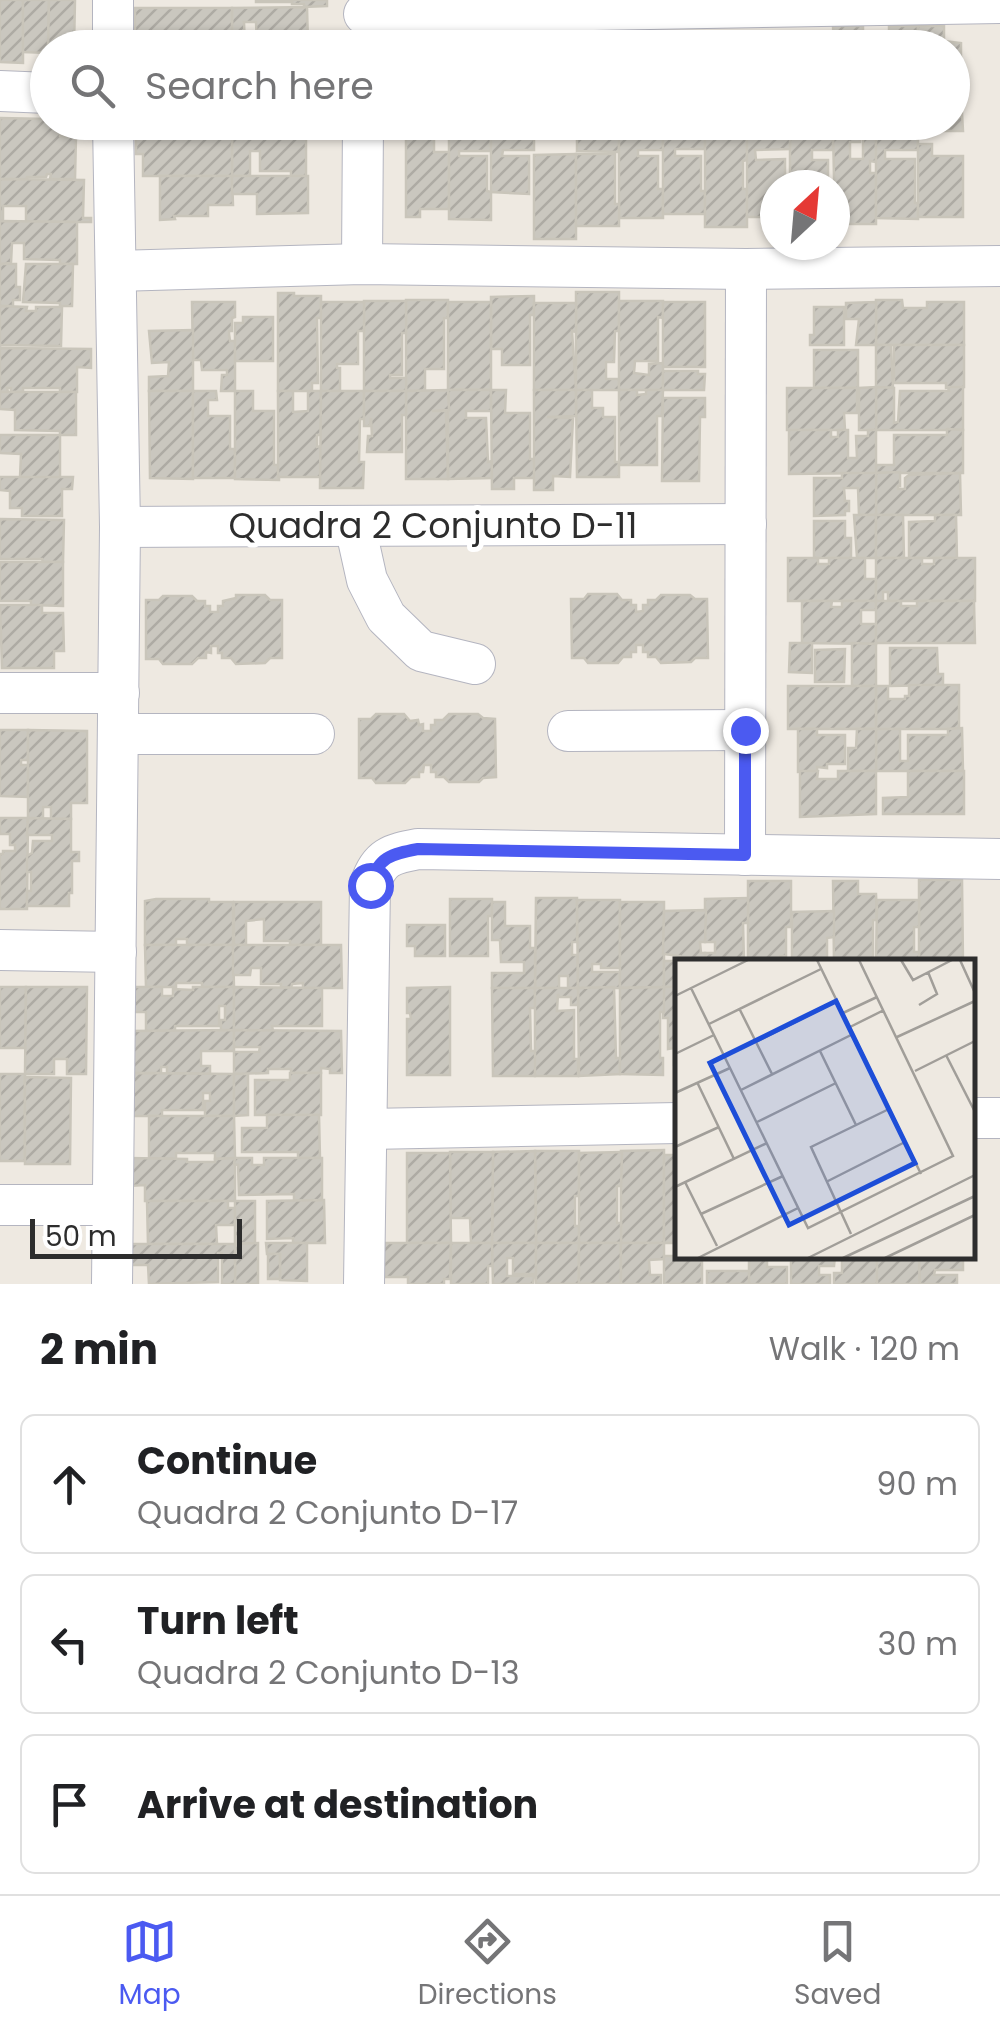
<!DOCTYPE html>
<meta charset="utf-8">
<style>
:root{--surface:#fff;--page:#f6f6f6;--text:#202124;--muted:#757577;--line:#e0e0e0;--accent:#4b5af1}
body{margin:0;font-family:Poppins,sans-serif;background:var(--page);color:var(--text)}
.compass{position:absolute;left:760px;top:170px;width:90px;height:90px;border-radius:50%;background:var(--surface);box-shadow:0 2px 8px #0004;rotate:26deg}
.scale{position:absolute;left:30px;bottom:25px;width:212px;box-sizing:border-box;padding-left:10px;border:5px solid #2d2d2d;border-top:0;font-size:28px;line-height:35px;white-space:nowrap;color:#2d2d2d;-webkit-text-stroke:8px #fff;paint-order:stroke}
.stop{position:absolute;width:30px;height:30px;margin:-22px;border:8px solid #4b5af1;border-radius:50%;background:#fff}
.stop.end{background:#4b5af1;border-color:#fff;box-shadow:0 2px 10px #0008}
.list{margin:0;padding:0;list-style:none}
h2{display:flex;justify-content:space-between;align-items:center;height:130px;margin:0;padding:0 40px;font-size:42px}
h2 small{font-size:32px;font-weight:400;color:var(--muted)}
.list li{display:grid;grid-template-columns:65px 1fr auto;gap:30px;align-items:center;box-sizing:border-box;height:140px;margin:0 20px 20px;padding:0 20px;border:2px solid var(--line);border-radius:15px}
.list b{display:block;font-size:38px;white-space:nowrap}
.list p{margin:0;font-size:32px;white-space:nowrap;color:var(--muted)}
.list em{font-size:32px;font-style:normal;color:var(--muted)}
.icon{flex:none;width:55px;height:55px;fill:none;stroke:currentColor;stroke-width:2;stroke-linecap:round;stroke-linejoin:round}
.map{position:relative;flex:none;width:1000px;height:1284px;overflow:hidden}
.search{position:absolute;background:var(--surface);box-shadow:0 2px 8px #0004;left:30px;right:30px;top:30px;height:110px;display:flex;align-items:center;gap:25px;box-sizing:border-box;padding:0 35px;border-radius:55px;color:var(--muted);font-size:38px}
.sheet{height:610px;background:var(--surface)}
nav{display:flex;justify-content:space-around;align-items:center;box-sizing:border-box;height:140px;border-top:2px solid var(--line);background:var(--surface);font-size:28px;color:var(--muted)}
nav a{display:grid;justify-items:center;gap:5px}
nav .on{color:var(--accent)}
.map>svg:first-child{display:block}
.building{fill:url(#building-hatch);stroke:#c9c5ba;stroke-width:2.5}
.lines{fill:none;stroke-linecap:round;stroke-linejoin:round}
.minor-casing{stroke:#b4b5c0;stroke-width:42}
.minor{stroke:#fff;stroke-width:40}
.route{stroke:#4b5af1;stroke-width:12}
.labels{text-anchor:middle;dominant-baseline:central;stroke-width:10;stroke-linejoin:round;paint-order:stroke}
.street-label{font-size:35px;fill:#2d2d2d;stroke:#fff}
.inset-road{fill:none;stroke:#a19e99;stroke-width:2.5}
.view{fill:#1d4ed8;fill-opacity:0.15;stroke:#1d4ed8;stroke-width:5}
.inset-edge{fill:none;stroke:#2d2d2d;stroke-width:5}
</style>
<div class="map">
<svg width="1000" height="1284" viewBox="0 0 1000 1284">
<defs>
<pattern id="building-hatch" width="6" height="6" patternUnits="userSpaceOnUse" patternTransform="scale(2.5)"><rect width="6" height="6" fill="#cac7bf"/><path d="M-1 1l2-2M0 6l6-6M5 7l2-2" fill="none" stroke="#aeaba4"/></pattern>
</defs>
<rect width="100%" height="100%" fill="#eee9e1"/>
<g class="building">
<polygon points="0,0 23,0 23,63 0,62"/>
<polygon points="23,0 49,0 48,53 23,52"/>
<polygon points="49,0 75,0 74,48 48,48"/>
<polygon points="256,0 327,0 327,6 304,7 304,4 292,4 292,2 256,2"/>
<polygon points="307,7 308,43 257,44 256,22 244,22 245,48 232,48 232,8"/>
<rect x="135" y="8" width="97" height="40"/>
<polygon points="619,26 637,27 637,44 663,44 662,48 619,48"/>
<polygon points="833,26 863,26 863,48 834,48"/>
<polygon points="889,26 918,26 918,48 876,48 876,43 889,44"/>
<polygon points="918,26 944,26 944,41 961,43 961,61 956,61 956,113 962,113 963,131 918,131 918,122 952,122 952,48 918,48"/>
<polygon points="576,27 594,27 594,44 619,43 619,48 577,48"/>
<polygon points="0,118 48,119 48,122 60,122 60,136 76,137 75,179 50,179 51,174 47,174 46,177 27,177 27,179 0,179"/>
<rect x="406" y="122" width="30" height="10"/>
<rect x="449" y="122" width="42" height="10"/>
<polygon points="576,122 619,122 619,132 577,132"/>
<rect x="619" y="122" width="44" height="10"/>
<polygon points="663,122 705,122 705,132 666,132 666,129 662,129"/>
<rect x="747" y="122" width="43" height="10"/>
<polygon points="833,122 876,122 876,132 860,132 860,124 851,124 851,132 842,132 842,124"/>
<polygon points="833,131 833,150 812,150 812,160 828,160 828,185 790,185 790,132"/>
<polygon points="833,131 860,131 860,142 850,142 850,159 863,159 863,132 876,132 876,162 870,161 870,173 876,173 876,224 835,224"/>
<polygon points="918,131 918,150 885,150 885,159 915,159 915,203 918,203 918,219 876,218 876,132"/>
<polygon points="406,132 434,132 434,152 449,152 449,209 420,209 420,217 406,217"/>
<polygon points="449,132 491,132 491,151 459,151 459,156 487,156 487,191 491,192 491,220 449,219"/>
<polygon points="491,132 534,132 534,150 503,150 502,156 529,156 529,194 491,192"/>
<polygon points="577,132 619,132 619,152 577,151"/>
<polygon points="619,132 663,132 663,150 638,150 638,156 658,156 658,189 663,189 663,218 619,218"/>
<polygon points="663,132 705,132 705,149 675,149 675,156 701,156 701,191 705,191 705,214 663,214"/>
<polygon points="705,132 747,132 747,160 743,161 743,189 747,189 747,227 705,227"/>
<polygon points="747,132 790,132 790,149 755,150 756,160 785,159 785,185 775,185 775,202 770,202 770,211 775,210 775,217 747,217"/>
<polygon points="306,133 306,176 291,176 291,171 260,171 260,151 250,151 250,176 232,176 232,134"/>
<polygon points="232,134 232,176 143,176 143,154 136,154 136,135"/>
<polygon points="918,144 932,144 932,156 963,156 963,217 918,217"/>
<polygon points="576,154 576,239 534,239 534,155"/>
<polygon points="576,154 615,154 615,204 619,204 619,226 576,226"/>
<polygon points="160,176 232,176 233,205 208,205 208,216 174,216 175,219 160,220"/>
<polygon points="232,176 308,176 308,213 257,214 257,194 232,194"/>
<polygon points="0,179 84,180 83,218 91,218 91,222 26,222 26,206 3,206 3,221 0,221"/>
<polygon points="0,221 77,222 77,264 60,264 60,260 24,259 24,243 12,243 11,263 0,264"/>
<polygon points="0,264 16,264 16,287 20,287 20,300 13,300 13,306 0,306"/>
<polygon points="26,264 73,264 72,306 60,306 60,303 23,302"/>
<polygon points="576,292 619,292 619,331 615,331 614,362 606,362 606,379 619,379 619,390 576,390"/>
<polygon points="278,293 294,293 294,296 321,296 321,318 317,318 318,383 312,383 312,391 278,391"/>
<polygon points="534,296 534,315 530,315 530,365 502,365 502,349 491,349 491,297"/>
<polygon points="406,300 448,300 448,318 444,318 444,369 425,369 425,391 406,391"/>
<polygon points="876,300 902,300 903,308 927,308 927,302 964,302 964,345 876,345"/>
<polygon points="364,301 406,301 406,333 402,333 402,375 390,375 390,378 406,378 406,391 364,391"/>
<polygon points="619,301 663,301 663,318 658,317 658,361 635,361 634,373 649,375 649,364 663,363 663,390 619,390"/>
<polygon points="192,302 235,302 235,317 232,318 232,331 229,331 229,334 230,341 235,341 235,391 221,391 222,375 227,375 227,370 202,370 201,360 193,360"/>
<polygon points="321,302 364,302 364,331 358,331 358,364 337,364 337,368 340,368 340,391 321,391"/>
<rect x="448" y="302" width="43" height="88"/>
<rect x="663" y="302" width="42" height="65"/>
<polygon points="876,302 876,345 856,345 859,319 846,319 846,303"/>
<polygon points="534,303 576,303 576,332 572,331 576,390 534,390"/>
<polygon points="0,306 27,307 26,311 36,311 36,307 62,307 61,346 0,345 0,348"/>
<polygon points="814,307 844,307 844,345 810,345 810,335 814,335"/>
<polygon points="243,317 273,317 273,361 235,361 235,323 243,323"/>
<polygon points="193,330 193,391 149,391 149,377 168,376 169,362 152,363 149,331"/>
<polygon points="876,345 891,345 893,388 876,387"/>
<polygon points="894,345 964,345 964,387 946,388 946,383 894,383"/>
<polygon points="0,348 91,349 91,368 77,367 77,392 60,392 60,388 23,388 23,392 11,392 11,388 7,388 8,392 0,392"/>
<rect x="814" y="350" width="44" height="38"/>
<polygon points="663,371 698,371 698,374 705,374 704,390 663,390"/>
<polygon points="876,387 894,388 894,423 898,422 900,391 949,391 948,387 963,387 963,430 876,430"/>
<polygon points="876,387 876,430 859,430 859,388"/>
<polygon points="787,388 857,388 857,413 844,413 845,430 787,430"/>
<polygon points="448,390 491,390 491,411 466,411 466,418 486,418 488,462 492,461 492,478 448,479"/>
<polygon points="448,390 449,410 432,411 446,411 448,479 406,479 406,391"/>
<polygon points="491,390 506,390 505,413 530,413 530,459 534,459 535,478 514,478 514,489 492,489"/>
<polygon points="534,390 576,390 576,416 547,417 573,418 570,477 553,476 553,490 534,490"/>
<polygon points="576,390 592,390 592,408 603,408 603,417 615,417 615,462 619,462 619,477 577,477"/>
<polygon points="619,390 637,390 637,395 646,394 646,390 663,390 662,416 657,416 657,465 619,465"/>
<polygon points="149,391 193,391 193,479 150,478"/>
<polygon points="193,391 216,391 217,400 208,400 208,416 230,416 230,449 235,449 235,478 193,478"/>
<polygon points="235,391 253,391 253,411 274,411 274,465 279,465 279,480 235,479"/>
<polygon points="278,391 293,391 293,412 308,411 308,391 321,391 321,435 317,435 317,447 321,446 321,477 278,477"/>
<polygon points="321,391 364,391 364,419 360,419 359,462 364,462 363,488 320,488"/>
<polygon points="364,391 406,391 406,415 402,415 402,452 367,452 368,436 372,436 371,418 370,426 364,426"/>
<polygon points="0,392 76,392 76,435 60,435 60,431 15,430 15,410 0,409"/>
<polygon points="663,398 705,398 705,417 700,417 699,481 662,481"/>
<polygon points="947,429 963,430 963,473 876,473 876,465 894,465 894,435 947,435"/>
<polygon points="789,430 831,430 831,437 838,437 838,430 848,430 848,458 857,458 856,436 868,436 868,430 876,430 876,473 789,474"/>
<polygon points="0,435 60,435 60,478 20,477 21,454 0,453"/>
<polygon points="900,472 900,486 898,486 898,489 905,489 905,478 909,475 960,473 961,515 876,515 876,473"/>
<polygon points="842,473 876,473 876,515 859,515 858,488 844,488 845,501 849,501 849,511 845,511 845,515 814,516 814,478 842,478"/>
<polygon points="0,477 73,477 72,489 62,489 62,516 22,516 22,508 10,508 10,491 0,490"/>
<polygon points="854,515 876,515 876,558 857,558"/>
<polygon points="876,515 903,515 904,558 876,558"/>
<polygon points="935,515 956,515 957,558 909,558 909,522 935,521"/>
<polygon points="0,519 64,520 63,562 43,562 42,559 0,559"/>
<polygon points="814,521 845,521 845,538 851,538 851,558 814,558"/>
<polygon points="788,558 818,558 818,564 829,564 829,558 865,558 865,579 876,579 876,601 788,601"/>
<polygon points="876,558 922,558 922,564 934,564 934,558 975,558 975,601 888,601 888,592 883,592 883,601 876,601"/>
<polygon points="0,562 63,562 63,606 31,605 31,601 0,601"/>
<polygon points="588,594 617,594 622,600 631,600 631,605 636,605 636,612 643,611 643,605 648,605 648,600 656,600 661,595 690,595 695,599 707,599 708,658 695,658 691,662 661,663 656,657 648,657 648,652 643,652 643,645 636,645 636,652 631,652 631,657 623,657 618,663 588,663 584,658 572,658 571,599 584,599"/>
<polygon points="236,595 265,595 270,600 282,600 282,658 270,658 265,663 236,664 231,658 222,658 222,653 218,653 218,646 211,646 211,653 206,652 206,658 198,658 192,664 163,664 159,659 146,659 146,600 159,600 163,596 192,596 197,601 205,601 205,606 210,606 210,612 218,612 218,606 223,606 223,601 236,598"/>
<polygon points="802,601 832,601 831,607 842,607 842,601 876,601 876,610 861,610 861,624 876,624 876,644 802,643"/>
<polygon points="876,601 901,601 901,606 917,606 917,601 974,601 975,643 876,643"/>
<polygon points="0,605 42,605 42,613 63,613 64,651 54,651 54,668 2,668"/>
<polygon points="790,643 812,643 812,673 789,672"/>
<polygon points="852,643 876,644 876,686 852,686"/>
<polygon points="890,648 937,648 938,674 943,674 943,685 890,686"/>
<polygon points="845,649 844,682 815,682 815,650"/>
<polygon points="909,685 959,685 959,729 876,729 876,686 888,686 888,699 905,699 905,696 909,696"/>
<rect x="788" y="686" width="88" height="43"/>
<polygon points="376,714 404,714 410,721 418,720 419,725 423,724 423,731 431,731 431,725 435,725 435,720 443,720 449,714 478,714 483,718 495,719 496,777 483,778 479,782 449,782 444,777 436,777 436,772 431,772 431,765 424,765 423,772 419,772 419,777 411,777 405,783 376,783 372,778 359,778 359,719 371,719"/>
<polygon points="962,728 963,771 876,771 876,729 900,729 900,761 908,761 908,735 948,735 948,729"/>
<polygon points="798,729 817,729 817,735 845,735 845,764 827,764 827,768 817,767 817,771 798,772"/>
<polygon points="857,729 876,729 876,771 848,771 848,748 856,748"/>
<polygon points="0,730 28,730 28,760 21,760 21,765 28,765 28,797 0,796"/>
<polygon points="28,730 87,731 87,803 71,803 71,819 51,819 51,807 43,807 43,819 28,818"/>
<polygon points="800,771 818,771 817,779 838,779 838,771 876,771 876,814 800,817"/>
<polygon points="908,771 964,771 964,814 883,814 883,798 908,797"/>
<polygon points="0,818 28,818 27,909 0,909 0,854 3,854 3,851 15,851 15,845 10,845 10,834 0,834"/>
<polygon points="28,818 71,819 71,852 79,852 79,861 72,861 72,893 69,893 69,906 27,906 27,891 31,891 31,872 27,872 27,856 32,853 33,841 52,841 52,835 27,835"/>
<polygon points="919,880 962,880 963,962 919,962"/>
<polygon points="748,881 791,881 791,927 786,927 786,956 780,956 780,962 748,962"/>
<polygon points="833,881 858,881 858,894 876,894 877,920 873,920 873,958 858,958 858,962 834,962"/>
<polygon points="536,898 577,898 577,942 572,942 572,955 578,955 578,988 568,988 568,976 559,976 559,988 535,988"/>
<polygon points="748,898 748,923 743,923 744,962 705,962 705,953 715,953 715,942 705,942 705,899"/>
<polygon points="156,899 209,899 209,902 233,902 233,945 187,945 187,939 176,939 176,945 145,945 145,901"/>
<polygon points="450,899 492,899 492,916 488,916 488,956 450,956"/>
<polygon points="577,900 620,900 620,968 601,968 601,964 592,964 592,972 620,972 620,988 578,988"/>
<polygon points="877,900 919,900 919,927 914,927 914,952 919,952 919,962 876,962"/>
<polygon points="234,902 321,902 321,945 290,945 290,941 264,941 264,919 246,921 246,945 234,945"/>
<polygon points="492,902 505,902 505,926 530,926 530,948 535,948 535,988 492,988 492,973 524,973 524,962 501,962 500,940 492,940"/>
<polygon points="620,902 664,902 664,987 620,988"/>
<polygon points="706,910 705,942 700,942 701,953 705,953 705,962 678,962 678,987 664,987 664,961 680,961 680,956 663,954 664,911"/>
<polygon points="834,911 834,937 827,938 827,962 792,962 792,912"/>
<polygon points="407,925 445,925 445,956 415,956 415,946 407,946"/>
<polygon points="145,945 233,945 234,987 202,987 202,983 176,983 176,987 146,987"/>
<polygon points="233,945 341,945 342,988 303,988 303,983 292,984 291,988 281,987 281,984 261,984 261,968 251,968 250,975 233,975"/>
<rect x="0" y="987" width="26" height="61"/>
<polygon points="26,987 87,987 86,1074 67,1074 67,1059 54,1059 54,1074 25,1074"/>
<polygon points="129,987 162,987 162,996 173,996 173,989 193,990 193,987 234,987 234,1030 221,1031 221,1020 225,1020 225,1006 219,1006 219,1026 175,1026 175,1031 146,1031 146,1012 130,1012"/>
<polygon points="234,987 322,988 322,1026 272,1026 273,1031 234,1030"/>
<polygon points="450,987 450,1075 407,1075 407,1019 411,1019 410,1013 407,1013 407,988"/>
<polygon points="614,987 616,1058 620,1058 620,1074 579,1076 578,988"/>
<polygon points="664,987 678,987 675,1018 678,1018 678,1065 674,1065 674,1048 668,1049 668,1018 663,1018"/>
<polygon points="664,987 664,1012 660,1012 660,1058 663,1058 663,1075 620,1074 620,988"/>
<polygon points="492,988 535,988 535,1008 530,1008 531,1051 536,1051 535,1076 493,1076"/>
<polygon points="535,988 578,988 578,1005 571,1005 571,997 559,997 558,994 557,1011 574,1010 574,1059 578,1059 578,1076 535,1076"/>
<polygon points="234,1030 234,1051 201,1051 201,1066 210,1066 210,1074 167,1073 167,1067 161,1067 161,1073 129,1073 129,1031"/>
<polygon points="234,1030 341,1031 342,1073 330,1073 330,1069 321,1068 321,1073 291,1073 291,1069 268,1069 268,1073 234,1074 234,1052 259,1052 260,1047 234,1047"/>
<polygon points="129,1073 234,1074 234,1116 205,1116 205,1101 210,1101 210,1093 203,1093 203,1110 162,1110 162,1116 129,1116"/>
<polygon points="290,1073 321,1073 321,1115 255,1115 255,1080 290,1080"/>
<rect x="0" y="1074" width="25" height="87"/>
<polygon points="234,1074 248,1074 248,1115 234,1116"/>
<polygon points="25,1077 71,1078 70,1164 25,1164"/>
<polygon points="267,1115 319,1115 320,1158 298,1158 298,1152 242,1152 242,1128 267,1128"/>
<polygon points="149,1116 234,1116 235,1158 215,1159 215,1153 176,1153 176,1159 149,1158"/>
<polygon points="664,1150 664,1243 621,1243 621,1151"/>
<polygon points="535,1151 579,1151 579,1196 575,1196 575,1226 579,1226 579,1243 536,1243"/>
<polygon points="535,1151 536,1243 492,1243 493,1152"/>
<polygon points="450,1152 493,1152 492,1243 471,1243 470,1218 450,1218"/>
<polygon points="622,1152 621,1186 617,1186 617,1223 621,1223 621,1243 579,1243 579,1153"/>
<polygon points="407,1153 450,1153 451,1243 407,1243"/>
<rect x="664" y="1155" width="14" height="88"/>
<polygon points="128,1158 187,1159 187,1162 215,1162 215,1159 235,1158 235,1201 145,1201 145,1185 129,1186"/>
<polygon points="235,1158 252,1158 252,1165 264,1165 264,1158 322,1158 322,1201 294,1201 294,1194 239,1195 238,1165 234,1164"/>
<polygon points="324,1200 325,1243 293,1243 293,1238 267,1239 267,1201"/>
<polygon points="147,1201 228,1201 228,1208 235,1208 235,1225 216,1225 217,1244 148,1244"/>
<polygon points="235,1201 255,1201 255,1243 235,1244"/>
<polygon points="258,1243 258,1284 235,1284 235,1244"/>
<polygon points="266,1243 307,1243 307,1281 280,1280 280,1254 267,1254"/>
<polygon points="384,1243 451,1243 450,1279 444,1279 444,1284 408,1284 408,1277 384,1277"/>
<polygon points="451,1243 492,1243 493,1266 488,1266 488,1284 451,1284"/>
<polygon points="492,1243 536,1243 536,1274 513,1274 513,1258 507,1258 507,1276 534,1276 533,1284 493,1284"/>
<rect x="536" y="1243" width="43" height="41"/>
<rect x="579" y="1243" width="42" height="41"/>
<polygon points="621,1243 664,1243 664,1259 649,1260 650,1275 661,1275 661,1284 621,1284"/>
<polygon points="128,1244 235,1244 235,1284 222,1284 222,1253 218,1253 218,1282 149,1284 148,1265 128,1265"/>
<rect x="268" y="1254" width="12" height="25"/>
<rect x="664" y="1256" width="38" height="28"/>
<polygon points="749,1256 791,1256 791,1260 767,1260 767,1267 787,1267 787,1284 749,1284"/>
<polygon points="791,1256 835,1256 834,1266 819,1266 819,1275 830,1275 830,1284 791,1284"/>
<polygon points="842,1256 877,1256 877,1284 834,1284 834,1273 842,1273"/>
<polygon points="877,1256 919,1256 920,1284 877,1284"/>
<polygon points="919,1256 963,1256 963,1270 935,1270 934,1275 957,1275 957,1284 920,1284"/>
<rect x="707" y="1271" width="42" height="13"/>
</g>
<g class="lines">
<g class="minor-casing">
<g id="minor">
<polyline points="364,14 1000,3"/>
<polyline points="113,48 113,0"/>
<polyline points="0,91 48,93"/>
<polyline points="362,264 363,122"/>
<polyline points="116,271 362,264 746,269 1000,266"/>
<polyline points="355,526 367,580 386,617 421,651 475,664"/>
<polyline points="120,527 746,524"/>
<polyline points="0,693 119,693"/>
<polyline points="568,731 745,730"/>
<polyline points="118,734 314,734"/>
<polyline points="745,855 746,269"/>
<polyline points="0,950 116,952"/>
<polyline points="972,1118 1000,1118"/>
<polyline points="368,1129 678,1123"/>
<polyline points="0,1205 112,1205"/>
<polyline points="112,1284 120,527 113,122"/>
<path d="M364,1284L370,885C379,857 391,854 418,849L1000,859"/>
</g>
</g>
<use href="#minor" class="minor"/>
</g>
<g class="lines">
<path class="route" d="M370,885C378,857 391,854 418,849L745,855V730"/>
</g>
<g class="labels">
<g class="street-label">
<text x="433" y="525">Quadra 2 Conjunto D-11</text>
</g>
</g>
<g transform="translate(675 959)">
<rect width="300" height="300" fill="#eee9e1"/>
<path class="inset-road" d="M142,1L246,215M226,1L238,21L277,1M285,1L300,34M16,29L133,269L278,197L184,1M0,37L73,1M244,46L262,35L253,13M64,49L97,115M168,54L202,38M34,65L146,10M175,68L209,51M222,78L300,42M81,83L162,42M145,92L181,166M0,95L39,76M271,96L300,153M240,112L300,82M22,123L59,200M66,131L178,75M0,134L55,109M82,163L161,124M0,188L44,168M10,223L42,287M151,223L230,183M0,228L92,184M26,255L108,217M176,275L136,188L214,150M23,299L123,249M133,299L300,216M168,299L300,237M210,299L300,256"/>
<path class="view" d="M161,42L240,204L114,266L35,104Z"/>
<rect width="300" height="300" class="inset-edge"/>
</g>
</svg>
<svg class="compass" viewBox="-18 -18 36 36"><path d="M0-13l5 13h-10z" fill="#e53935"/><path d="M0 13l5-13h-10z" fill="#757577"/></svg>
<div class="scale">50 m</div>
<div class="stop" style="left:370px;top:885px"></div>
<div class="stop end" style="left:745px;top:730px"></div>
<div class="search"><svg class="icon" aria-label="search" viewBox="0 0 24 24"><circle cx="10" cy="10" r="6"/><path d="M15 15l6 6"/></svg>Search here</div>
</div>
<section class="sheet">
<h2>2 min<small>Walk · 120 m</small></h2>
<ul class="list">
<li><svg class="icon" aria-label="ahead" viewBox="0 0 24 24"><path d="M12 20V5M6 11l6-6 6 6"/></svg><div><b>Continue</b><p>Quadra 2 Conjunto D-17</p></div><em>90 m</em></li>
<li><svg class="icon" aria-label="left" viewBox="0 0 24 24"><path d="M17 20v-9H6M10 6l-5 5 5 5"/></svg><div><b>Turn left</b><p>Quadra 2 Conjunto D-13</p></div><em>30 m</em></li>
<li><svg class="icon" aria-label="arrive" viewBox="0 0 24 24"><path d="M6 21V4h12l-3 4 3 4H6"/></svg><div><b>Arrive at destination</b></div></li>
</ul>
</section>
<nav>
<a class="on"><svg class="icon" aria-label="map" viewBox="0 0 24 24"><path d="M3 6l6-2 6 2 6-2v14l-6 2-6-2-6 2zM9 4v14M15 6v14"/></svg>Map</a>
<a><svg class="icon" aria-label="directions" viewBox="0 0 24 24"><path d="M12 3l9 9-9 9-9-9zM9 14v-3h6M13 9l2 2-2 2"/></svg>Directions</a>
<a><svg class="icon" aria-label="saved" viewBox="0 0 24 24"><path d="M7 4h10v16l-5-4-5 4z"/></svg>Saved</a>
</nav>
